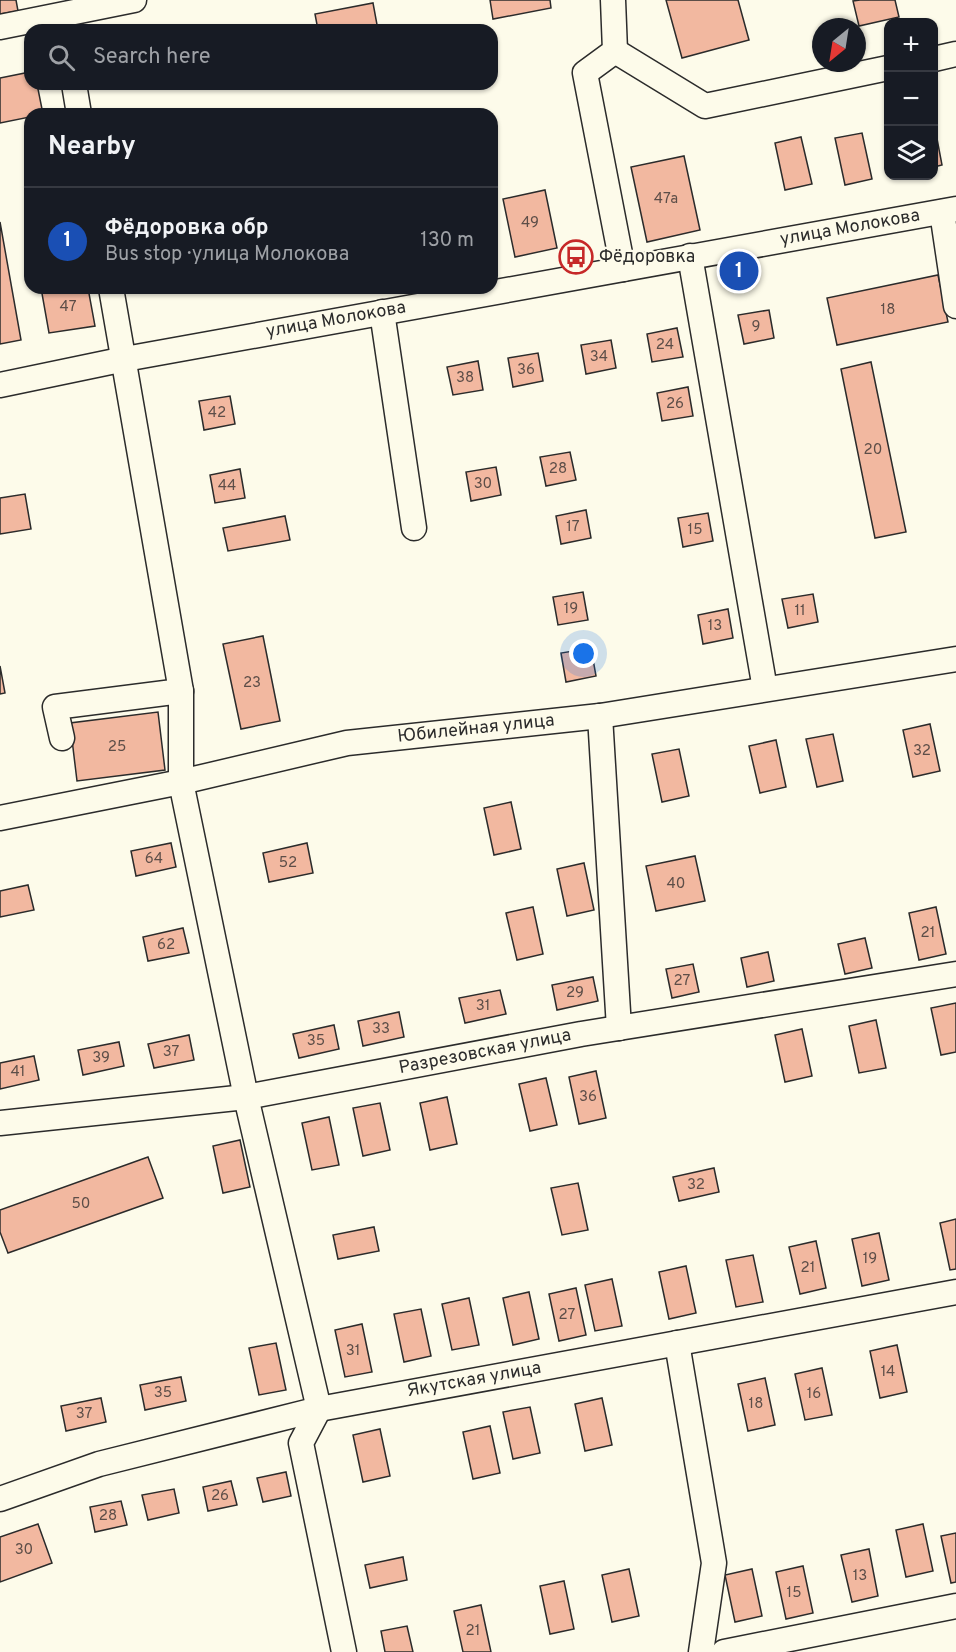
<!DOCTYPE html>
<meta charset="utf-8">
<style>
:root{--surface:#171b24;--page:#20242c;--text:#f1f3f6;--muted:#9ea1a6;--line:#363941;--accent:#ea580c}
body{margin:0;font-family:Overpass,sans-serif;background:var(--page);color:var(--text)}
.controls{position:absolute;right:18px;top:18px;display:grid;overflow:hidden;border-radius:12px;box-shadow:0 2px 4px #0004}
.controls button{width:54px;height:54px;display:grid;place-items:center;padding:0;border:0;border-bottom:2px solid var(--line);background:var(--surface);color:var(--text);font:30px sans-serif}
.compass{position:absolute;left:812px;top:18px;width:54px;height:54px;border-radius:50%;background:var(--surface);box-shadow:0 2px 4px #0004;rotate:210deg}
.you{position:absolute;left:584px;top:654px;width:21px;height:21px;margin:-15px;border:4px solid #fff;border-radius:50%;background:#1a73e8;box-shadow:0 0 0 9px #1a73e833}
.badge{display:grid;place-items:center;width:39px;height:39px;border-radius:50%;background:var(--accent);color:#fff;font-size:20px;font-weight:700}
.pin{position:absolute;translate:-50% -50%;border:3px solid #fff;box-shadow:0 2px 6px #0006}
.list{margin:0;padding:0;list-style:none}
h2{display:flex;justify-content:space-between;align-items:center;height:78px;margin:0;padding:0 24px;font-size:26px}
h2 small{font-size:20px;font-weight:400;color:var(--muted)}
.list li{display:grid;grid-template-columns:39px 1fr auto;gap:18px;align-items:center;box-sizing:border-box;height:108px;padding:0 24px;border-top:2px solid var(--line)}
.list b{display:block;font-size:22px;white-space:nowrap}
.list p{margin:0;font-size:20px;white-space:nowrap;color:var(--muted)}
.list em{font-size:20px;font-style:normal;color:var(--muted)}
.icon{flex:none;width:33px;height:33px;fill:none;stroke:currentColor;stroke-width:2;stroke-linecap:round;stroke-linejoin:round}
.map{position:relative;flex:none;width:956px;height:1652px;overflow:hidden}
.search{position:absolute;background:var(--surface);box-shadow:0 2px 4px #0004;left:24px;top:24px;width:474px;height:66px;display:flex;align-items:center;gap:15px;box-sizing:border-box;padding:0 21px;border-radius:18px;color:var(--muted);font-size:22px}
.panel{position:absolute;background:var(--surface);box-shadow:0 2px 4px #0004;left:24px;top:108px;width:474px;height:186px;border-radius:18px}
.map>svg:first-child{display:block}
.building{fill:#f2b8a0;stroke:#2b2b2b;stroke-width:1.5}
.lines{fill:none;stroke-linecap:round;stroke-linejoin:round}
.minor-casing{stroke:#2b2b2b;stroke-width:27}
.minor{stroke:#fdfbea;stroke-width:24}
.labels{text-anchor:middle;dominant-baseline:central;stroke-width:4.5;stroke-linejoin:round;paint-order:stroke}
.number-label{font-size:15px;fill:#5d4e48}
.street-label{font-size:18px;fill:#2b2b2b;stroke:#fdfbea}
.poi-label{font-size:18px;fill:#2b2b2b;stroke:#fdfbea;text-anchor:start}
</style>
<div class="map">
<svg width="956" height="1652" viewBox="0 0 956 1652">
<rect width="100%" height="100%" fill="#fdfbea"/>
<g class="building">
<polygon points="0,0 16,0 18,11 0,14"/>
<polygon points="490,0 550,0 551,8 493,19"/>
<polygon points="666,0 738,0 749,40 682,58"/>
<polygon points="860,0 895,0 899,17 859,26 853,1"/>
<polygon points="373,3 378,30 318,30 315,14"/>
<polygon points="30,72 30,84 37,84 43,114 30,114 30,117 0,123 0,78"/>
<polygon points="934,123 942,165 934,167"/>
<polygon points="862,133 872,179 845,185 835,138"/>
<polygon points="801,137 812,184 785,190 775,143"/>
<polygon points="684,156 700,230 647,242 631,167"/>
<polygon points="545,190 557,248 515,257 503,199"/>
<polygon points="30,197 30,227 25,198"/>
<polygon points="0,222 21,340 0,344"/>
<polygon points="938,275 948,322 837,345 827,298"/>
<polygon points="41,288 88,288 95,326 49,333"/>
<polygon points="769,310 774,338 744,344 738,315"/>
<polygon points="677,328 683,357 652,362 647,334"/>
<polygon points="611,340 616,368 586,374 581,345"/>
<polygon points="538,353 543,381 513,387 508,358"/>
<polygon points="478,361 483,390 453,395 447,367"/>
<polygon points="871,362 906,532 875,538 841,369"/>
<polygon points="688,387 693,416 662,421 657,393"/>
<polygon points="230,396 235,424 204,430 199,401"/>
<polygon points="570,452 576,480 546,486 540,457"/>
<polygon points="496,467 501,495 471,501 466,472"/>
<polygon points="240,469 245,498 215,503 210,475"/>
<polygon points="25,494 31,529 0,534 0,498"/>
<polygon points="586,510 591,538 561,544 556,516"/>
<polygon points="708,513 713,541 683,547 678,518"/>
<polygon points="285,516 290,540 228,551 223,528"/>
<polygon points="583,592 588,620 558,625 553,597"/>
<polygon points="813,594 818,622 788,628 782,599"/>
<polygon points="728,609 733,638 703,644 698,615"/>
<polygon points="263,636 280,721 241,729 223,644"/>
<polygon points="591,648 596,676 566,682 561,653"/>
<polygon points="0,666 5,693 0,694"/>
<polygon points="158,712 165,770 77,781 70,723"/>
<polygon points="930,724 940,771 913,777 903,730"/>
<polygon points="833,734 843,781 817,787 806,739"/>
<polygon points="776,740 786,787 760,793 749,746"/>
<polygon points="679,749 689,796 662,802 652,754"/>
<polygon points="511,802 521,849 494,855 484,808"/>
<polygon points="171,843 176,867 136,876 131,851"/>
<polygon points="307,843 313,873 269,882 263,853"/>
<polygon points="695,856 705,901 656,911 646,866"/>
<polygon points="584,863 594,910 567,916 557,869"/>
<polygon points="28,885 34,910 0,917 0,891"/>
<polygon points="533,907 543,954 517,960 506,913"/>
<polygon points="936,907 946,954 919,960 909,913"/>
<polygon points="183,928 189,953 148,961 143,937"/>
<polygon points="865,938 872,968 845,974 838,944"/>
<polygon points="768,952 774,981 747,987 741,958"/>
<polygon points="693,964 699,992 672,998 666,969"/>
<polygon points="593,977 598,1001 557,1010 552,985"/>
<polygon points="500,990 506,1014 465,1023 459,998"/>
<polygon points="956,1003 956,1052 941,1055 931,1008"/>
<polygon points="399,1012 404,1037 363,1046 358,1021"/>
<polygon points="876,1020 886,1068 859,1073 849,1026"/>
<polygon points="334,1025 339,1049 299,1058 293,1034"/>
<polygon points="802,1029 812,1076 785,1082 775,1035"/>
<polygon points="189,1035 194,1060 154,1068 148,1044"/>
<polygon points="119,1042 124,1066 83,1075 78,1050"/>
<polygon points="34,1056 39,1080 0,1089 0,1063"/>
<polygon points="596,1071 606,1118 579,1124 569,1077"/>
<polygon points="546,1078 557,1125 530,1131 519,1084"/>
<polygon points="447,1097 457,1144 430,1150 420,1103"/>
<polygon points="380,1103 390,1150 363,1156 353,1108"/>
<polygon points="329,1117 339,1165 312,1170 302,1123"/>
<polygon points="240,1140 250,1187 223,1193 213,1146"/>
<polygon points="148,1157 163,1198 8,1253 0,1232 0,1210"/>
<polygon points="714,1168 719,1192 679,1201 673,1177"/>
<polygon points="578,1183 588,1230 562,1235 551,1188"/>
<polygon points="956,1219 956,1269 950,1270 940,1223"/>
<polygon points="374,1227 379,1251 338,1259 333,1235"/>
<polygon points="879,1233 889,1280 862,1286 852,1239"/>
<polygon points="816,1241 826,1288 800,1294 789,1247"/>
<polygon points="753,1255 763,1302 736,1307 726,1260"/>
<polygon points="686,1266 696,1313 669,1319 659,1272"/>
<polygon points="612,1279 622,1326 595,1331 585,1285"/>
<polygon points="576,1288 586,1335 559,1341 549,1294"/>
<polygon points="529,1292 539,1339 513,1345 503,1298"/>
<polygon points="469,1298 479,1345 452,1350 442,1304"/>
<polygon points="421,1309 431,1356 404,1362 394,1314"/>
<polygon points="362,1324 372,1372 345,1377 335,1330"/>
<polygon points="276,1343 286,1390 259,1395 249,1348"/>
<polygon points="897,1345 907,1392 880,1398 870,1351"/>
<polygon points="822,1368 832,1415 805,1420 795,1374"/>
<polygon points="181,1377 186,1401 145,1410 140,1385"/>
<polygon points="765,1378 775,1425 748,1431 738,1384"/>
<polygon points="101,1398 106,1422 66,1431 61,1406"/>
<polygon points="602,1398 612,1445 585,1451 575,1404"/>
<polygon points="530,1407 540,1453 513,1459 503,1412"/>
<polygon points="490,1426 500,1473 473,1479 463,1432"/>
<polygon points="380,1429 390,1476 363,1482 353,1435"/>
<polygon points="286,1472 291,1496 263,1502 257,1478"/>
<polygon points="231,1481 237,1505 208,1511 203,1487"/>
<polygon points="174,1489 179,1513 148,1520 142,1495"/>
<polygon points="121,1501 127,1525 95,1532 90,1507"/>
<polygon points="38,1524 52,1563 0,1582 0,1537"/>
<polygon points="923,1524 933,1571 906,1577 896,1530"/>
<polygon points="956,1533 956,1582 951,1583 941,1536"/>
<polygon points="869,1549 878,1596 852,1602 841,1555"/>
<polygon points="403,1557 407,1580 370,1588 365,1565"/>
<polygon points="803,1566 813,1613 786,1619 776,1572"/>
<polygon points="629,1569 639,1616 612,1622 602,1575"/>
<polygon points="752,1569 762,1616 735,1622 725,1575"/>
<polygon points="564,1581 574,1629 550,1634 540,1586"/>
<polygon points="481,1605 491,1652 463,1652 454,1611"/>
<polygon points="407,1626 413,1652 385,1652 381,1631"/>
</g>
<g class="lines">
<g class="minor-casing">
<g id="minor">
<polyline points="613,0 615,51 585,73 623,269"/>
<polyline points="0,27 134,0"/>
<polyline points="615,51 705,106 888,68"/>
<polyline points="934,59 956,54"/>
<polyline points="74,84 79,114"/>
<polyline points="942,212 956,306"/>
<polyline points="690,256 765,689"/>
<polyline points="111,288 181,691 181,782 246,1097 319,1409 301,1443 344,1652"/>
<polyline points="382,312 414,528"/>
<polyline points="0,385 125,359 956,209"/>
<polyline points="600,716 619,1028"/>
<polyline points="62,738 55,707 181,691"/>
<polyline points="0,818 181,782 347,743 600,716 956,659"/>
<polyline points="0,1123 246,1097 581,1034 956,974"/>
<polyline points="677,1343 714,1563 701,1652"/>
<polyline points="0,1499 99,1464 319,1409 956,1292"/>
<polyline points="724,1652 956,1606"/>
</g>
</g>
<use href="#minor" class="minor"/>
</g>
<defs>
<g id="bus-ring" transform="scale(1.725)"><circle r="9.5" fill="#fdfbea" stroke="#c62828" stroke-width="1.5"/><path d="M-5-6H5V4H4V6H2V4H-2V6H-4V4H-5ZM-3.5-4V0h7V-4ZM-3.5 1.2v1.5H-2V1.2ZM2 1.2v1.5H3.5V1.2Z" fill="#c62828"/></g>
</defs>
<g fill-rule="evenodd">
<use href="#bus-ring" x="576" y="257"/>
</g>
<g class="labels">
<g class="number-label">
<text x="666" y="199">47а</text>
<text x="530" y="223">49</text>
<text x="68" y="307">47</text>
<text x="888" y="310">18</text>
<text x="756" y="327">9</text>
<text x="665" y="345">24</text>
<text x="599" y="357">34</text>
<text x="526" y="370">36</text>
<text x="465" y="378">38</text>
<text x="675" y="404">26</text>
<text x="217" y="413">42</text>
<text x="873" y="450">20</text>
<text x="558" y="469">28</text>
<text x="483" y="484">30</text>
<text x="227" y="486">44</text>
<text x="573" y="527">17</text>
<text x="695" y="530">15</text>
<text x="571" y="609">19</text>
<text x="800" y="611">11</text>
<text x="715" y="626">13</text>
<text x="252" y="683">23</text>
<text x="117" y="747">25</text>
<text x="922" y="751">32</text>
<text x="154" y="859">64</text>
<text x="288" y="863">52</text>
<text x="676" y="884">40</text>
<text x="928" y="933">21</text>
<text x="166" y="945">62</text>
<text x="682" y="981">27</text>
<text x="575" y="993">29</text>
<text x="483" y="1006">31</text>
<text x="381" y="1029">33</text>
<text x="316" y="1041">35</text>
<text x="171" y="1052">37</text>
<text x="101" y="1058">39</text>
<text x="18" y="1072">41</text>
<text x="588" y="1097">36</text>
<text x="696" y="1185">32</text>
<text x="81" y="1204">50</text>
<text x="870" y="1259">19</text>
<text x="808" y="1268">21</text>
<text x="567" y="1315">27</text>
<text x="353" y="1351">31</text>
<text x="888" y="1372">14</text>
<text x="163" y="1393">35</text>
<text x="814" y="1394">16</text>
<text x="756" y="1404">18</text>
<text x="84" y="1414">37</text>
<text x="220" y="1496">26</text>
<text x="108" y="1516">28</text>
<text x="24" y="1550">30</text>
<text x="860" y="1576">13</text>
<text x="794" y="1593">15</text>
<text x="473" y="1631">21</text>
</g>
<g class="street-label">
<text transform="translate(850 228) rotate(-10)">улица Молокова</text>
<text transform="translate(336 320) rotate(-10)">улица Молокова</text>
<text transform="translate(476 729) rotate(-6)">Юбилейная улица</text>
<text transform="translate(485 1052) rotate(-11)">Разрезовская улица</text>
<text transform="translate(474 1380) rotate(-10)">Якутская улица</text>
</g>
<g class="poi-label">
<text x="599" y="257">Фёдоровка</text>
</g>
</g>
</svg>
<div class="controls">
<button>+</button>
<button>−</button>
<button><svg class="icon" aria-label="layers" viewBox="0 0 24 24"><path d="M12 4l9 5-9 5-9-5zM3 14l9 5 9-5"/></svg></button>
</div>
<svg class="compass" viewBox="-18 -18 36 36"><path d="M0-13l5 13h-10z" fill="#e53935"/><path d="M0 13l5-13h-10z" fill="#9ea1a6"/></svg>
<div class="you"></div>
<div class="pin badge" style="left:739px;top:271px;background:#1a4fb4">1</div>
<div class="search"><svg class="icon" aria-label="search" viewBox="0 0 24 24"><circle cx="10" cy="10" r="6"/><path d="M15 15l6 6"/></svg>Search here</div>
<section class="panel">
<h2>Nearby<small></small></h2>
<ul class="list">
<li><span class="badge" style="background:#1a4fb4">1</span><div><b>Фёдоровка обр</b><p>Bus stop · улица Молокова</p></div><em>130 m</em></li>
</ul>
</section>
</div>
